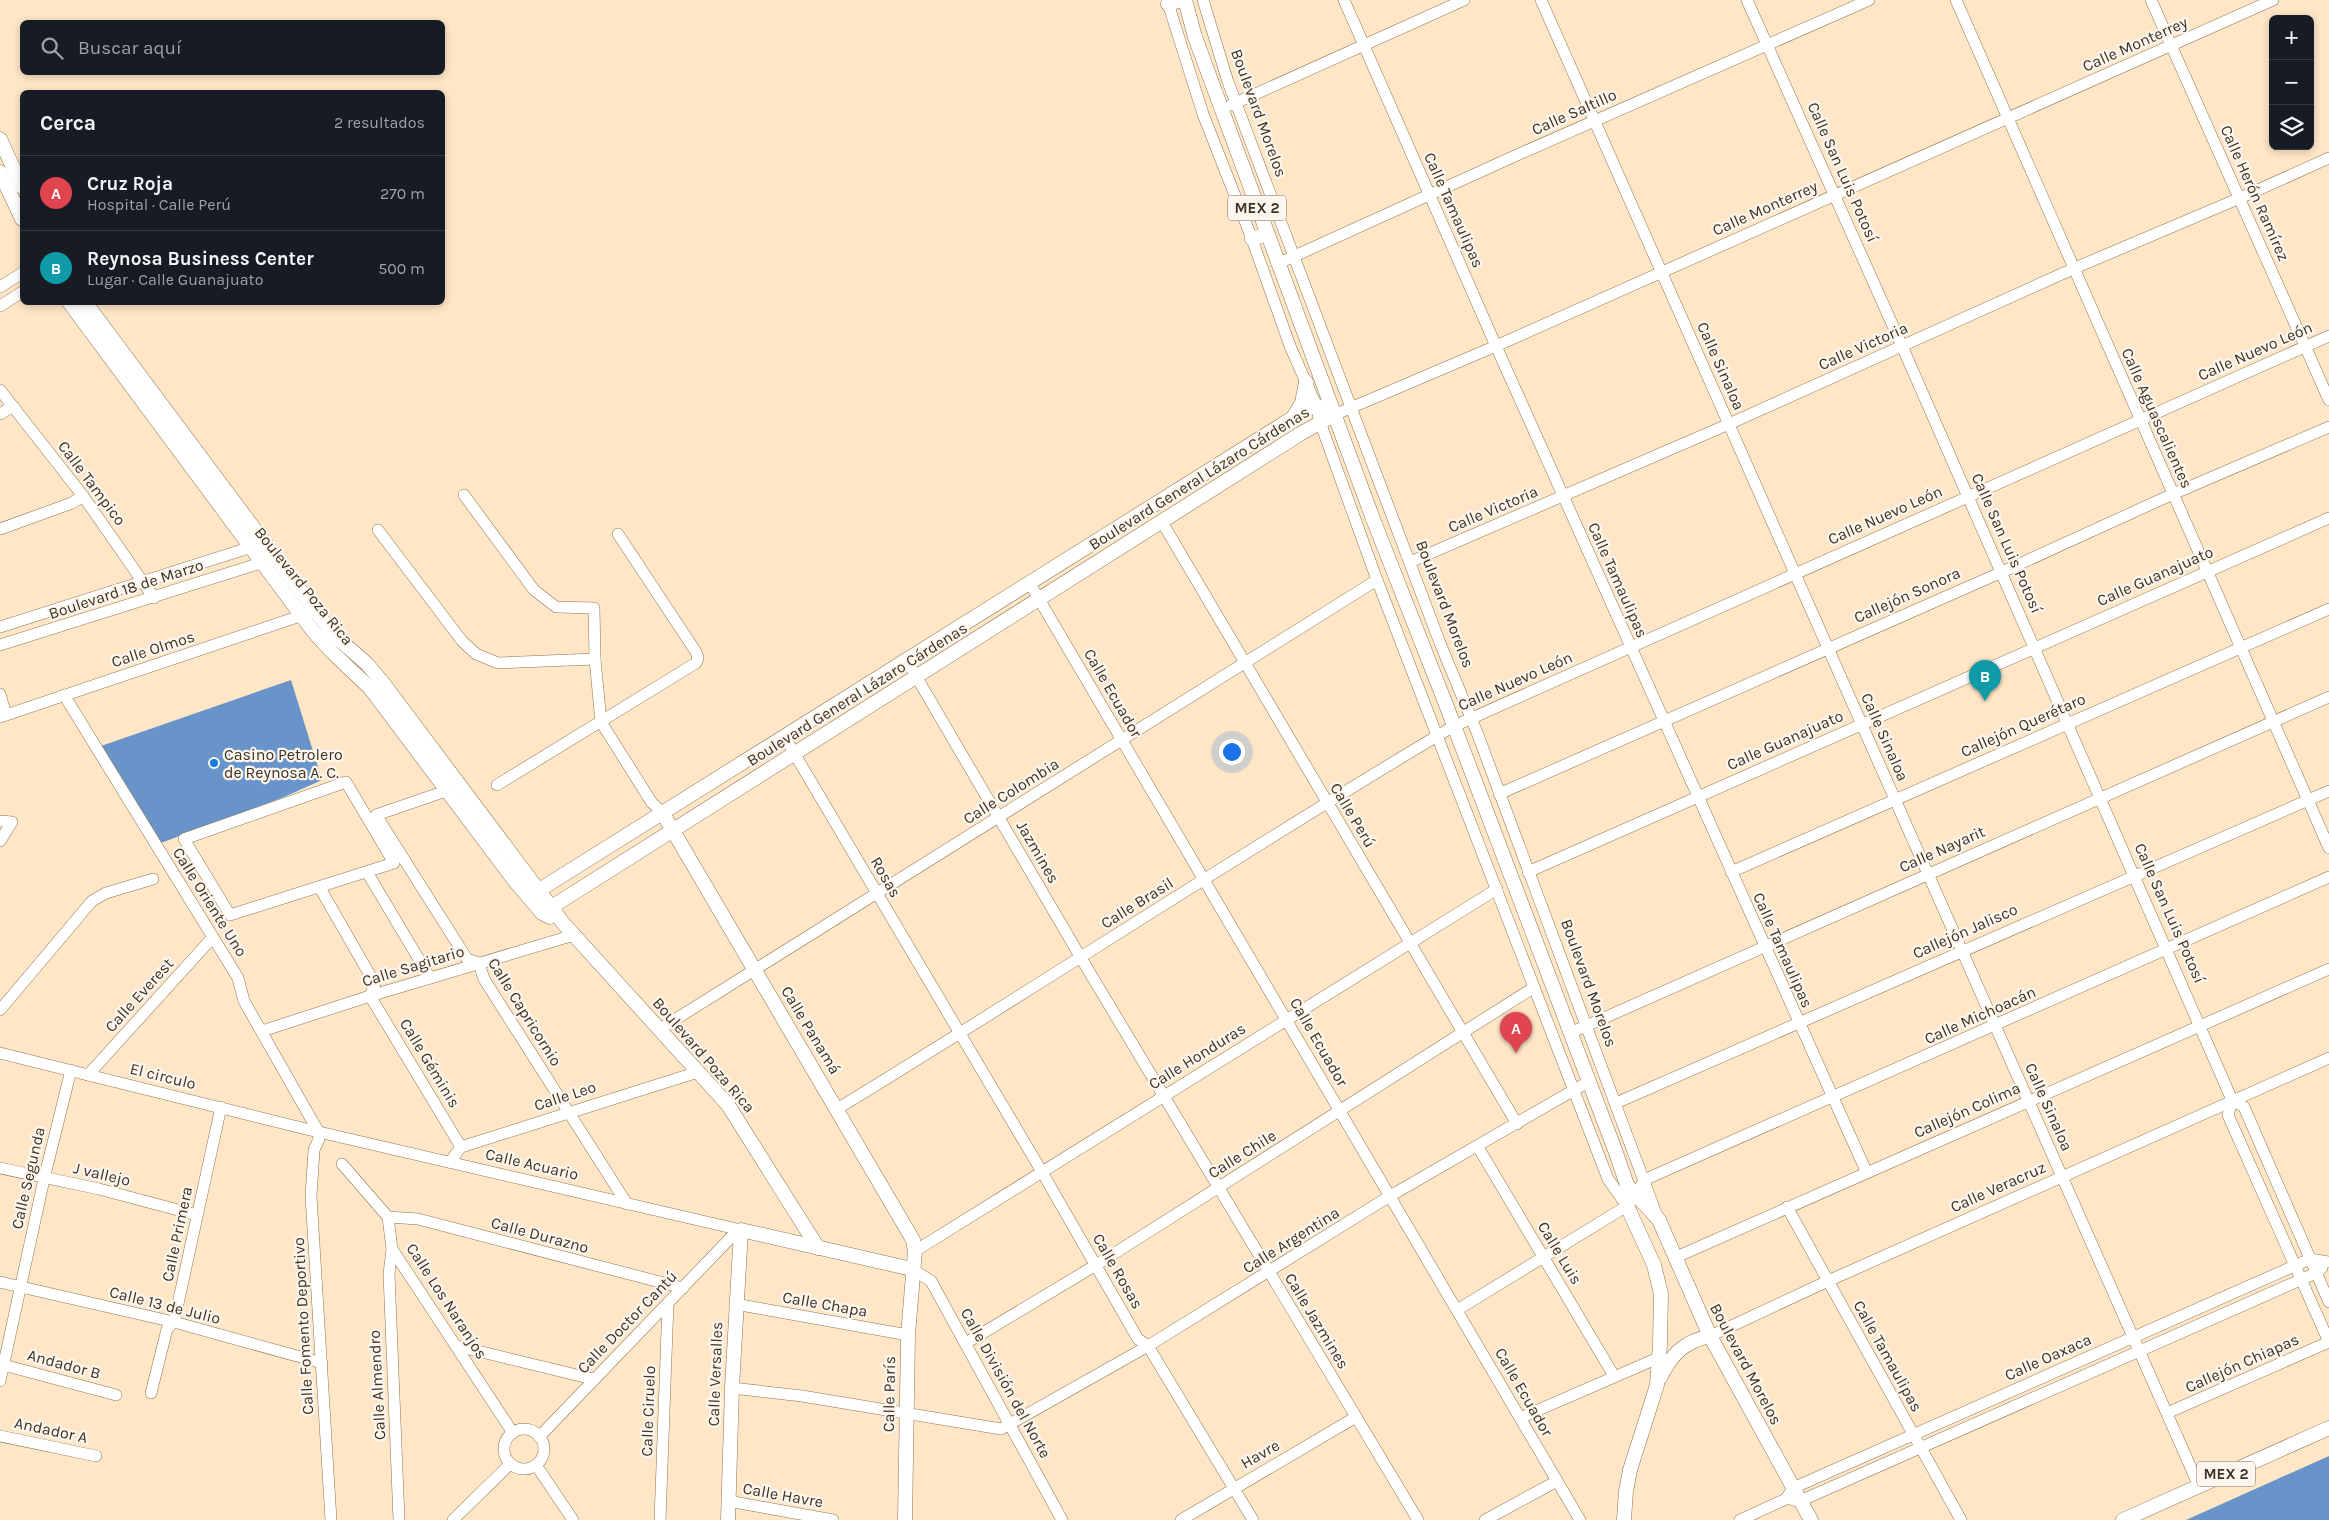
<!DOCTYPE html>
<html lang="es">
<meta charset="utf-8">
<style>
:root{--surface:#171b24;--page:#20242c;--text:#f1f3f6;--muted:#9ea1a6;--line:#363941;--accent:#0b8043}
body{margin:0;font-family:Karla,sans-serif;background:var(--page);color:var(--text)}
.controls{position:absolute;right:15px;top:15px;display:grid;overflow:hidden;border-radius:8px;box-shadow:0 2px 8px #0003}
.controls button{width:45px;height:45px;display:grid;place-items:center;padding:0;border:0;border-bottom:1px solid var(--line);background:var(--surface);color:var(--text);font:25px sans-serif}
.you{position:absolute;left:1231px;top:751px;width:18px;height:18px;margin:-12px;border:4px solid #fff;border-radius:50%;background:#1a73e8;box-shadow:0 0 0 8px #1a73e833}
.badge{display:grid;place-items:center;width:32px;height:32px;border-radius:50%;background:var(--accent);color:#fff;font-size:16px;font-weight:700}
.pin{position:absolute;translate:-50% -41px;filter:drop-shadow(0 1px 2px #0008)}
.pin::after{content:'';position:absolute;top:26px;width:18px;height:15px;background:inherit;clip-path:polygon(0 0,100% 0,50% 100%)}
.list{margin:0;padding:0;list-style:none}
h2{display:flex;justify-content:space-between;align-items:center;height:65px;margin:0;padding:0 20px;font-size:21px}
h2 small{font-size:16px;font-weight:400;color:var(--muted)}
.list li{display:grid;grid-template-columns:32px 1fr auto;gap:15px;align-items:center;box-sizing:border-box;height:75px;padding:0 20px;border-top:1px solid var(--line)}
.list b{display:block;font-size:19px;white-space:nowrap}
.list p{margin:0;font-size:16px;white-space:nowrap;color:var(--muted)}
.list em{font-size:16px;font-style:normal;color:var(--muted)}
.icon{flex:none;width:28px;height:28px;fill:none;stroke:currentColor;stroke-width:2;stroke-linecap:round;stroke-linejoin:round}
.map{position:relative;flex:none;width:2329px;height:1520px;overflow:hidden}
.search{position:absolute;background:var(--surface);box-shadow:0 2px 8px #0003;left:20px;top:20px;width:425px;height:55px;display:flex;align-items:center;gap:12px;box-sizing:border-box;padding:0 18px;border-radius:8px;color:var(--muted);font-size:19px}
.panel{position:absolute;background:var(--surface);box-shadow:0 2px 8px #0003;left:20px;top:90px;width:425px;height:215px;border-radius:8px}
.map>svg:first-child{display:block}
.water{fill:#6894ca}
.lines{fill:none;stroke-linecap:round;stroke-linejoin:round}
.minor-casing{stroke:#8e7450;stroke-width:12}
.major-casing{stroke:#8e7450;stroke-width:15}
.minor{stroke:#fff;stroke-width:11}
.major{stroke:#fff;stroke-width:14}
.poi-dot{fill:#177de6;stroke:#fcf6ee;stroke-width:2}
.labels{text-anchor:middle;dominant-baseline:central;stroke-width:4.5;stroke-linejoin:round;paint-order:stroke}
.shield{fill:#fcf6ee;stroke:#776d60;stroke-width:1}
.shield-label{font-size:15px;font-weight:bold;fill:#3e3223}
.street-label{font-size:16px;fill:#3e3223;stroke:#fcf6ee}
.poi-label{font-size:16px;fill:#3e3223;stroke:#fcf6ee;text-anchor:start}
</style>
<div class="map">
<svg width="2329" height="1520" viewBox="0 0 2329 1520">
<rect width="100%" height="100%" fill="#fee6c7"/>
<g class="water">
<polygon points="291,680 322,780 284,797 158,844 101,746"/>
<polygon points="2329,1456 2329,1520 2186,1520"/>
</g>
<g class="lines">
<g class="minor-casing">
<g id="minor">
<polyline points="1167,0 1203,114 1252,239 1290,346 1316,405 1320,422 1377,580 1608,1179 1627,1206"/>
<polyline points="1203,0 1228,82 1440,643 1478,735 1657,1216"/>
<polyline points="1344,0 1496,346 1866,1171"/>
<polyline points="1541,0 2199,1486"/>
<polyline points="1747,0 1902,346 2232,1100 2244,1107 2329,1302"/>
<polyline points="1956,0 2329,848"/>
<polyline points="2151,0 2329,400"/>
<polyline points="1231,105 1464,0"/>
<polyline points="1277,264 1517,155 1869,0"/>
<polyline points="0,287 22,273"/>
<polyline points="0,306 22,292"/>
<polyline points="0,390 83,496 154,598"/>
<polyline points="0,414 13,406"/>
<polyline points="1334,415 1496,346 2273,0"/>
<polyline points="464,495 534,590 556,607 594,608 595,659 601,722 652,803 662,812"/>
<polyline points="1162,522 1517,1124"/>
<polyline points="0,529 72,503 83,496"/>
<polyline points="378,530 462,641 476,654 498,663 595,659"/>
<polyline points="1410,562 1729,424 2075,268 2240,198 2329,158"/>
<polyline points="1029,582 1580,1520"/>
<polyline points="0,627 258,545"/>
<polyline points="0,645 261,563 269,558"/>
<polyline points="906,659 1081,958 1418,1520"/>
<polyline points="0,694 6,715"/>
<polyline points="64,695 238,978 244,1001 318,1131 319,1139 314,1150 311,1196 331,1520"/>
<polyline points="0,717 309,613"/>
<polyline points="784,736 1042,1172 1138,1339 1148,1346 1253,1520"/>
<polygon points="346,782 394,863 230,915 184,839"/>
<polyline points="497,785 696,663 698,658 696,652 618,534"/>
<polyline points="446,791 376,815 467,959 479,963 484,979 627,1204"/>
<polyline points="1499,794 2002,572 2173,494 2329,427"/>
<polyline points="0,821 12,822 0,841"/>
<polyline points="367,872 430,978"/>
<polyline points="1528,872 2329,518"/>
<polyline points="1731,872 2329,609"/>
<polyline points="320,888 375,984 370,996 461,1147"/>
<polyline points="0,1010 92,901 106,893 153,879"/>
<polyline points="660,1029 1377,580"/>
<polyline points="262,1031 370,996 574,935"/>
<polyline points="1570,1033 2329,697"/>
<polyline points="0,1053 306,1129 741,1230"/>
<polyline points="88,1075 213,937"/>
<polyline points="1616,1103 2329,791"/>
<path d="M837,1109C1044,983 1246,849 1454,726L2329,336"/>
<polyline points="1478,1147 1614,1376"/>
<polyline points="450,1162 461,1147 698,1072"/>
<polyline points="342,1164 388,1217 392,1249 513,1433"/>
<polyline points="0,1168 99,1189 197,1215"/>
<polyline points="1641,1186 1644,1180 2329,877"/>
<polyline points="1787,1207 1961,1520"/>
<polyline points="388,1217 418,1219 683,1288"/>
<polyline points="392,1249 389,1274 399,1520"/>
<polyline points="915,1251 1497,889"/>
<polyline points="1674,1258 2329,969"/>
<polyline points="912,1269 931,1281 1062,1520"/>
<polyline points="0,1282 174,1322 322,1363"/>
<polyline points="735,1304 908,1335"/>
<polyline points="1457,1310 1627,1206 1631,1201"/>
<polyline points="1710,1336 1828,1281 2329,1058"/>
<polyline points="966,1343 1096,1265 1533,988"/>
<polyline points="457,1346 593,1379"/>
<polyline points="0,1364 116,1395"/>
<polyline points="0,1381 44,1179 71,1070"/>
<polyline points="732,1388 802,1396 1001,1429 1148,1346 1390,1196 1588,1082"/>
<polyline points="151,1393 167,1329 174,1322 221,1107"/>
<polyline points="2167,1413 2329,1342 2228,1115 2232,1100"/>
<polyline points="1520,1418 1658,1358"/>
<circle cx="524" cy="1449" r="20"/>
<polyline points="0,1436 96,1456"/>
<polyline points="539,1437 738,1230"/>
<polyline points="536,1465 573,1520"/>
<polyline points="1793,1500 1800,1501 2316,1273 2322,1268"/>
<polyline points="728,1501 833,1520"/>
<polyline points="453,1520 510,1464"/>
<polyline points="660,1520 668,1303"/>
<polyline points="1181,1520 1356,1417"/>
<polyline points="1485,1520 1557,1481"/>
<polyline points="1740,1520 1786,1499 1793,1488 2310,1259 2329,1262"/>
</g>
</g>
<g class="major-casing">
<g id="major">
<polyline points="1185,0 1195,37 1373,519 1445,702 1615,1150 1627,1185 1627,1206 1654,1265 1661,1294 1660,1344 1657,1385 1630,1470 1626,1491 1624,1520"/>
<polyline points="1168,4 1181,0"/>
<polyline points="0,139 22,187"/>
<polyline points="0,172 22,219"/>
<polyline points="1252,239 1267,234"/>
<polyline points="69,302 313,631 333,653 370,688 514,880 542,913 550,917"/>
<polyline points="85,302 314,609 334,635 367,664 383,683 563,923 728,1105 818,1248"/>
<polyline points="1294,416 1302,403 1306,382"/>
<polyline points="662,812 913,1240 915,1251 908,1335 905,1520"/>
<polyline points="528,897 1307,409 1316,405 1334,415"/>
<polyline points="542,913 1300,434 1334,415"/>
<polyline points="1627,1185 1659,1220 1710,1336 1811,1520"/>
<path d="M1660,1378C1671,1355 1683,1342 1710,1336"/>
<polyline points="728,1520 732,1388 741,1230 912,1269"/>
<polyline points="2123,1520 2329,1428"/>
</g>
</g>
<use href="#minor" class="minor"/>
<use href="#major" class="major"/>
</g>
<circle class="poi-dot" cx="214" cy="763" r="5"/>
<g class="labels">
<g class="shield">
<rect x="1228" y="195.5" width="58" height="25" rx="4"/>
<rect x="2197" y="1461.5" width="58" height="25" rx="4"/>
</g>
<g class="shield-label">
<text x="1257" y="208">MEX 2</text>
<text x="2226" y="1474">MEX 2</text>
</g>
<g class="street-label">
<text transform="translate(2135 44) rotate(-24)">Calle Monterrey</text>
<text transform="translate(1574 112) rotate(-24)">Calle Saltillo</text>
<text transform="translate(1259 113) rotate(70)">Boulevard Morelos</text>
<text transform="translate(1843 172) rotate(66)">Calle San Luis Potosí</text>
<text transform="translate(2255 193) rotate(66)">Calle Herón Ramírez</text>
<text transform="translate(1765 208) rotate(-24)">Calle Monterrey</text>
<text transform="translate(1454 210) rotate(66)">Calle Tamaulipas</text>
<text transform="translate(1863 346) rotate(-24)">Calle Victoria</text>
<text transform="translate(2255 351) rotate(-24)">Calle Nuevo León</text>
<text transform="translate(1721 366) rotate(66)">Calle Sinaloa</text>
<text transform="translate(2157 418) rotate(66)">Calle Aguascalientes</text>
<text transform="translate(1199 478) rotate(-32)">Boulevard General Lázaro Cárdenas</text>
<text transform="translate(92 483) rotate(53)">Calle Tampico</text>
<text transform="translate(1493 509) rotate(-23)">Calle Victoria</text>
<text transform="translate(1885 515) rotate(-24)">Calle Nuevo León</text>
<text transform="translate(2007 543) rotate(66)">Calle San Luis Potosí</text>
<text transform="translate(2155 576) rotate(-24)">Calle Guanajuato</text>
<text transform="translate(1618 580) rotate(66)">Calle Tamaulipas</text>
<text transform="translate(304 586) rotate(51)">Boulevard Poza Rica</text>
<text transform="translate(126 589) rotate(-18)">Boulevard 18 de Marzo</text>
<text transform="translate(1907 595) rotate(-24)">Callejón Sonora</text>
<text transform="translate(1445 604) rotate(69)">Boulevard Morelos</text>
<text transform="translate(153 649) rotate(-18)">Calle Olmos</text>
<text transform="translate(1515 681) rotate(-24)">Calle Nuevo León</text>
<text transform="translate(1113 693) rotate(60)">Calle Ecuador</text>
<text transform="translate(857 694) rotate(-32)">Boulevard General Lázaro Cárdenas</text>
<text transform="translate(2023 725) rotate(-24)">Callejón Querétaro</text>
<text transform="translate(1885 737) rotate(66)">Calle Sinaloa</text>
<text transform="translate(1785 740) rotate(-24)">Calle Guanajuato</text>
<text transform="translate(1011 791) rotate(-32)">Calle Colombia</text>
<text transform="translate(1353 815) rotate(59)">Calle Perú</text>
<text transform="translate(1942 849) rotate(-24)">Calle Nayarit</text>
<text transform="translate(1038 852) rotate(60)">Jazmines</text>
<text transform="translate(886 877) rotate(60)">Rosas</text>
<text transform="translate(210 902) rotate(58)">Calle Oriente Uno</text>
<text transform="translate(1137 903) rotate(-32)">Calle Brasil</text>
<text transform="translate(2170 913) rotate(66)">Calle San Luis Potosí</text>
<text transform="translate(1965 931) rotate(-24)">Callejón Jalisco</text>
<text transform="translate(1783 950) rotate(66)">Calle Tamaulipas</text>
<text transform="translate(413 966) rotate(-17)">Calle Sagitario</text>
<text transform="translate(1589 983) rotate(70)">Boulevard Morelos</text>
<text transform="translate(139 995) rotate(-48)">Calle Everest</text>
<text transform="translate(525 1012) rotate(58)">Calle Capricornio</text>
<text transform="translate(1980 1015) rotate(-24)">Calle Michoacán</text>
<text transform="translate(811 1030) rotate(59)">Calle Panamá</text>
<text transform="translate(1319 1042) rotate(60)">Calle Ecuador</text>
<text transform="translate(704 1055) rotate(49)">Boulevard Poza Rica</text>
<text transform="translate(1197 1056) rotate(-32)">Calle Honduras</text>
<text transform="translate(430 1063) rotate(59)">Calle Géminis</text>
<text transform="translate(163 1076) rotate(14)">El circulo</text>
<text transform="translate(565 1096) rotate(-18)">Calle Leo</text>
<text transform="translate(2049 1107) rotate(66)">Calle Sinaloa</text>
<text transform="translate(1967 1110) rotate(-24)">Callejón Colima</text>
<text transform="translate(1242 1154) rotate(-32)">Calle Chile</text>
<text transform="translate(532 1164) rotate(13)">Calle Acuario</text>
<text transform="translate(102 1174) rotate(13)">J vallejo</text>
<text transform="translate(28 1178) rotate(-77)">Calle Segunda</text>
<text transform="translate(1998 1187) rotate(-24)">Calle Veracruz</text>
<text transform="translate(177 1234) rotate(-78)">Calle Primera</text>
<text transform="translate(540 1235) rotate(15)">Calle Durazno</text>
<text transform="translate(1291 1240) rotate(-32)">Calle Argentina</text>
<text transform="translate(1560 1253) rotate(59)">Calle Luis</text>
<text transform="translate(1118 1271) rotate(60)">Calle Rosas</text>
<text transform="translate(447 1301) rotate(57)">Calle Los Naranjos</text>
<text transform="translate(825 1304) rotate(10)">Calle Chapa</text>
<text transform="translate(165 1305) rotate(14)">Calle 13 de Julio</text>
<text transform="translate(1317 1321) rotate(59)">Calle Jazmines</text>
<text transform="translate(627 1322) rotate(-46)">Calle Doctor Cantú</text>
<text transform="translate(303 1326) rotate(-93)">Calle Fomento Deportivo</text>
<text transform="translate(1888 1356) rotate(61)">Calle Tamaulipas</text>
<text transform="translate(2048 1357) rotate(-24)">Calle Oaxaca</text>
<text transform="translate(2242 1363) rotate(-24)">Callejón Chiapas</text>
<text transform="translate(64 1364) rotate(15)">Andador B</text>
<text transform="translate(1746 1364) rotate(62)">Boulevard Morelos</text>
<text transform="translate(715 1374) rotate(-88)">Calle Versalles</text>
<text transform="translate(1006 1383) rotate(61)">Calle División del Norte</text>
<text transform="translate(377 1385) rotate(-93)">Calle Almendro</text>
<text transform="translate(1524 1392) rotate(60)">Calle Ecuador</text>
<text transform="translate(889 1394) rotate(-89)">Calle París</text>
<text transform="translate(648 1411) rotate(-88)">Calle Ciruelo</text>
<text transform="translate(51 1430) rotate(12)">Andador A</text>
<text transform="translate(1260 1454) rotate(-30)">Havre</text>
<text transform="translate(783 1495) rotate(10)">Calle Havre</text>
</g>
<g class="poi-label">
<text x="224" y="754">Casino Petrolero<tspan x="224" dy="18">de Reynosa A. C.</tspan></text>
</g>
</g>
</svg>
<div class="controls">
<button>+</button>
<button>−</button>
<button><svg class="icon" aria-label="layers" viewBox="0 0 24 24"><path d="M12 4l9 5-9 5-9-5zM3 14l9 5 9-5"/></svg></button>
</div>
<div class="you"></div>
<div class="pin badge" style="left:1516px;top:1053px;background:#e0444e">A</div>
<div class="pin badge" style="left:1985px;top:701px;background:#0f9aa8">B</div>
<div class="search"><svg class="icon" aria-label="search" viewBox="0 0 24 24"><circle cx="10" cy="10" r="6"/><path d="M15 15l6 6"/></svg>Buscar aquí</div>
<section class="panel">
<h2>Cerca<small>2 resultados</small></h2>
<ul class="list">
<li><span class="badge" style="background:#e0444e">A</span><div><b>Cruz Roja</b><p>Hospital · Calle Perú</p></div><em>270 m</em></li>
<li><span class="badge" style="background:#0f9aa8">B</span><div><b>Reynosa Business Center</b><p>Lugar · Calle Guanajuato</p></div><em>500 m</em></li>
</ul>
</section>
</div>
